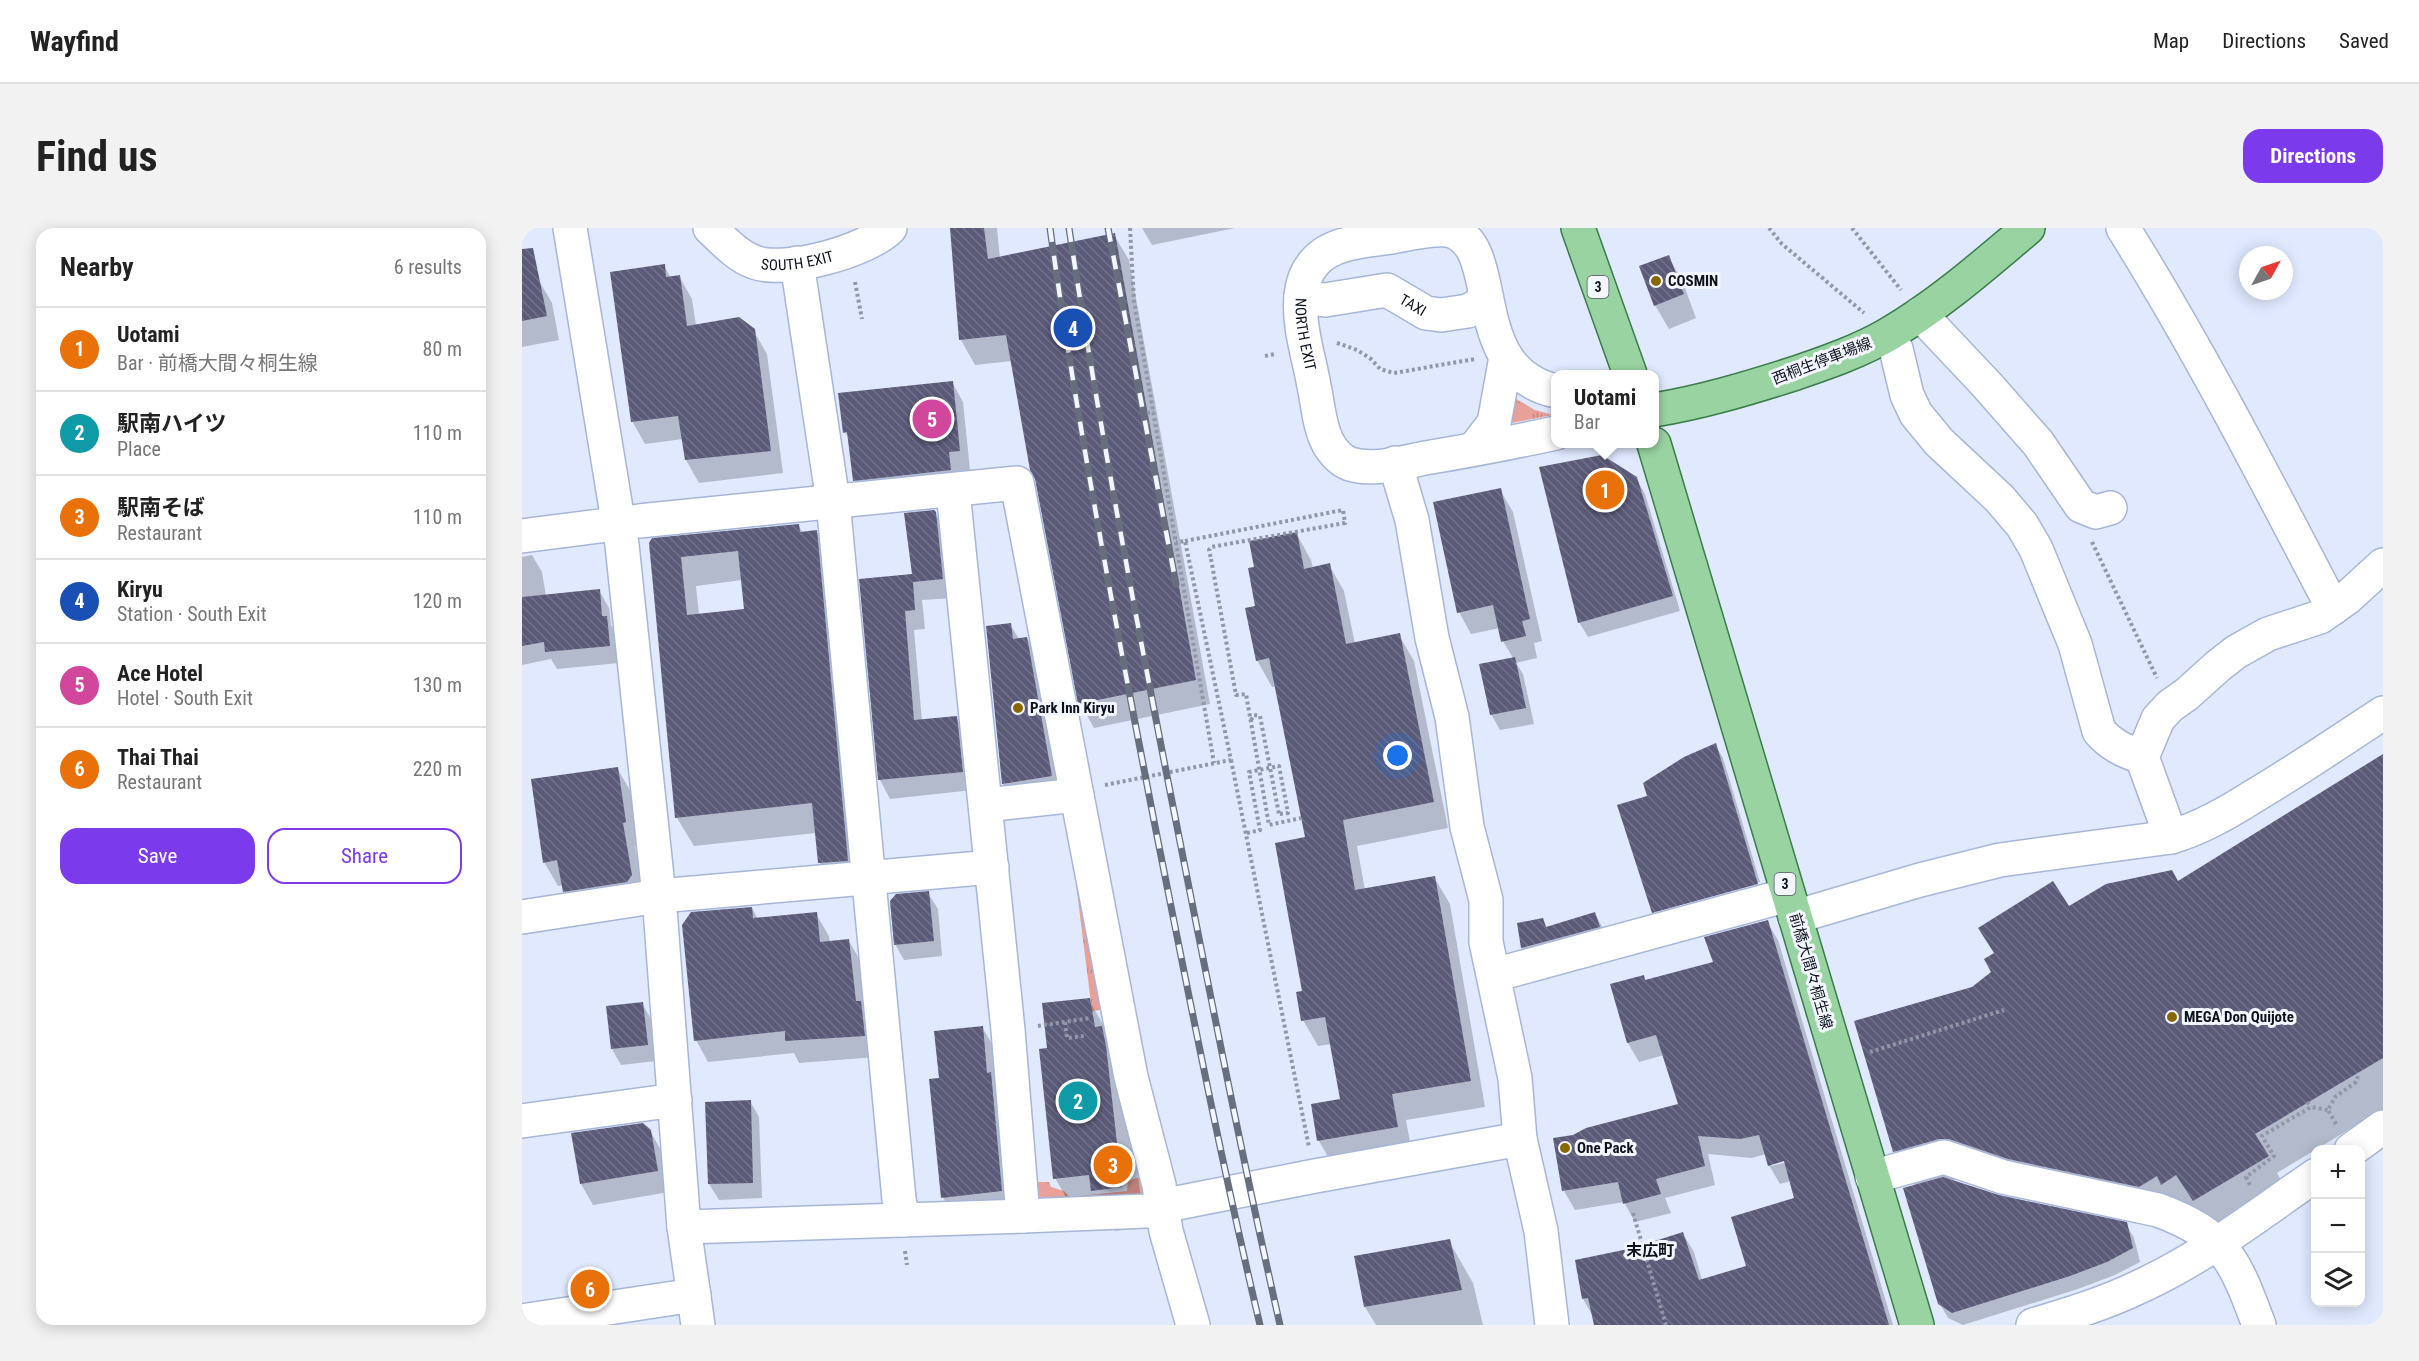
<!DOCTYPE html>
<meta charset="utf-8">
<style>
:root{--surface:#fff;--page:#f2f2f2;--text:#222;--muted:#767676;--line:#e0e0e0;--accent:#7c3aed}
body{margin:0;font-family:"Roboto Condensed","Noto Sans JP",sans-serif;background:var(--page);color:var(--text)}
.controls{position:absolute;right:18px;bottom:18px;display:grid;overflow:hidden;border-radius:12px;box-shadow:0 3px 15px #0003}
.controls button{width:54px;height:54px;display:grid;place-items:center;padding:0;border:0;border-bottom:2px solid var(--line);background:var(--surface);color:var(--text);font:30px sans-serif}
.compass{position:absolute;left:1717px;top:18px;width:54px;height:54px;border-radius:50%;background:var(--surface);box-shadow:0 3px 15px #0003;rotate:50deg}
.you{position:absolute;left:876px;top:528px;width:21px;height:21px;margin:-15px;border:4px solid #fff;border-radius:50%;background:#1a73e8;box-shadow:0 0 0 9px #1a73e833}
.badge{display:grid;place-items:center;width:39px;height:39px;border-radius:50%;background:var(--accent);color:#fff;font-size:20px;font-weight:700}
.pin{position:absolute;translate:-50% -50%;border:3px solid #fff;box-shadow:0 2px 6px #0006}
.popup{position:absolute;left:1029px;top:142px;width:108px;height:78px;box-sizing:border-box;display:grid;place-content:center;border-radius:12px;background:var(--surface);filter:drop-shadow(0 2px 4px #0005);font-size:20px;white-space:nowrap;color:var(--muted)}
.popup b{font-size:22px;color:var(--text)}
.popup::after{content:'';position:absolute;left:50%;top:100%;margin-left:-12px;border:12px solid transparent;border-top-color:var(--surface)}
.list{margin:0;padding:0;list-style:none}
h2{display:flex;justify-content:space-between;align-items:center;height:78px;margin:0;padding:0 24px;font-size:26px}
h2 small{font-size:20px;font-weight:400;color:var(--muted)}
.list li{display:grid;grid-template-columns:39px 1fr auto;gap:18px;align-items:center;box-sizing:border-box;height:84px;padding:0 24px;border-top:2px solid var(--line)}
.list b{display:block;font-size:22px;white-space:nowrap}
.list p{margin:0;font-size:20px;white-space:nowrap;color:var(--muted)}
.list em{font-size:20px;font-style:normal;color:var(--muted)}
.actions{display:flex;gap:12px;padding:18px 24px}
.actions a{flex:1;padding:14px 0;border:2px solid var(--accent);border-radius:18px;text-align:center;font-size:21px;color:var(--accent)}
.actions .main{background:var(--accent);color:#fff}
.icon{flex:none;width:33px;height:33px;fill:none;stroke:currentColor;stroke-width:2;stroke-linecap:round;stroke-linejoin:round}
.map{position:relative;flex:none;width:1861px;height:1097px;overflow:hidden;border-radius:18px}
header{display:flex;align-items:center;gap:36px;box-sizing:border-box;height:84px;padding:0 30px;background:var(--surface);border-bottom:2px solid var(--line)}
header strong{font-size:28px}
nav{display:flex;gap:33px;margin-inline-start:auto;font-size:21px}
.intro{display:flex;align-items:center;justify-content:space-between;box-sizing:border-box;height:144px;padding:0 36px}
h1{margin:0;font-size:42px}
.button{padding:15px 27px;border-radius:18px;background:var(--accent);color:#fff;font-size:21px;font-weight:700}
main{display:flex;gap:36px;padding:0 36px}
aside{flex:1;background:var(--surface);border-radius:18px;box-shadow:0 3px 15px #0003}
.map>svg:first-child{display:block}
.grass{fill:url(#grass-tufts)}
.shadow{fill:#0003;fill-rule:evenodd}
.building{fill:url(#building-back-hatch);fill-rule:evenodd}
.lines{fill:none;stroke-linecap:round;stroke-linejoin:round}
.minor-casing{stroke:#a7b6d8;stroke-width:36}
.major-casing{stroke:#3b7c4a;stroke-width:36}
.path{stroke:#9097a8;stroke-width:4;stroke-dasharray:3 3;stroke-linecap:butt}
.minor{stroke:#fff;stroke-width:33}
.major{stroke:#99d3a1;stroke-width:33}
.rail-casing{stroke:#676e7d;stroke-width:7}
.rail{stroke:#f3f6fd;stroke-width:4.5;stroke-dasharray:14;stroke-linecap:butt}
.path-bridge{stroke:#9097a8;stroke-width:4;stroke-dasharray:3 3;stroke-linecap:butt}
.poi-dot{fill:#886703;stroke:#f3f6fd;stroke-width:2}
.labels{text-anchor:middle;dominant-baseline:central;stroke-width:6;stroke-linejoin:round;paint-order:stroke}
.shield{fill:#f3f6fd;stroke:#515660;stroke-width:1.5}
.shield-label{font-size:14px;font-weight:bold;fill:#0c111c}
.street-label{font-size:15px;fill:#0c111c;stroke:#f3f6fd}
.poi-label{font-size:15px;font-weight:bold;fill:#0c111c;stroke:#f3f6fd;text-anchor:start}
.neighbourhood-label{font-size:16px;font-weight:bold;fill:#0c111c;stroke:#f3f6fd}
</style>
<header>
<strong>Wayfind</strong>
<nav><a>Map</a><a>Directions</a><a>Saved</a></nav>
</header>
<div class="intro"><h1>Find us</h1><a class="button">Directions</a></div>
<main>
<aside>
<h2>Nearby<small>6 results</small></h2>
<ul class="list">
<li><span class="badge" style="background:#e8710a">1</span><div><b>Uotami</b><p>Bar · 前橋大間々桐生線</p></div><em>80 m</em></li>
<li><span class="badge" style="background:#0f9aa8">2</span><div><b>駅南ハイツ</b><p>Place</p></div><em>110 m</em></li>
<li><span class="badge" style="background:#e8710a">3</span><div><b>駅南そば</b><p>Restaurant</p></div><em>110 m</em></li>
<li><span class="badge" style="background:#1a4fb4">4</span><div><b>Kiryu</b><p>Station · South Exit</p></div><em>120 m</em></li>
<li><span class="badge" style="background:#d1479c">5</span><div><b>Ace Hotel</b><p>Hotel · South Exit</p></div><em>130 m</em></li>
<li><span class="badge" style="background:#e8710a">6</span><div><b>Thai Thai</b><p>Restaurant</p></div><em>220 m</em></li>
</ul>
<div class="actions"><a class="main">Save</a><a>Share</a></div>
</aside>
<div class="map">
<svg width="1861" height="1097" viewBox="0 0 1861 1097">
<defs>
<pattern id="grass-tufts" width="24" height="20" patternUnits="userSpaceOnUse" patternTransform="scale(1.5)"><rect width="24" height="20" fill="#e9a098"/><path d="M3 7l-1-3M5 7V3M7 7l1-3M15 17l-1-3M17 17v-4M19 17l1-3" fill="none" stroke="#c78982"/></pattern>
<pattern id="building-back-hatch" width="6" height="6" patternUnits="userSpaceOnUse" patternTransform="scale(1.5)"><rect width="6" height="6" fill="#5b5a79"/><path d="M-1 5l2 2M0 0l6 6M5-1l2 2" fill="none" stroke="#72728a"/></pattern>
</defs>
<rect width="100%" height="100%" fill="#e0e9fe"/>
<g class="grass">
<polygon points="989,168 1013,182 1031,187 984,196"/>
<polygon points="545,584 587,781 570,783"/>
<polygon points="627,946 621,972 522,976 515,968 513,958 516,954 527,954 529,959 542,963 548,969 605,963 606,953"/>
</g>
<g class="shadow">
<polygon points="430,0 475,0 478,31 592,7 607,32 688,476 572,500 558,475 490,133 453,137 439,112"/>
<polygon points="620,0 713,0 630,17"/>
<polygon points="1146,29 1160,52 1174,90 1147,101 1133,77"/>
<polygon points="142,38 149,50 157,48 170,71 174,98 231,102 245,126 261,245 177,255 164,232 161,211 123,216 110,193"/>
<polygon points="0,39 16,51 30,75 37,112 0,119"/>
<polygon points="430,154 441,174 448,242 437,243 439,261 344,271 333,252 328,213 323,204"/>
<polygon points="1114,250 1123,266 1158,383 1066,409 1057,394"/>
<polygon points="978,262 991,284 1020,413 1012,415 1015,430 994,435 1001,446 1012,496 978,502 969,486 991,430 981,413 978,400 949,406 937,384"/>
<polygon points="413,285 424,304 431,370 400,372 403,401 392,402 400,493 434,490 445,508 451,562 368,571 358,552 339,353 391,347"/>
<path d="M276,297L281,305L294,304L311,333L342,661L314,664L298,635L294,605L172,618L155,590L128,315ZM220,352L223,382L177,387L174,358Z"/>
<polygon points="774,305 789,332 791,340 807,337 822,363 833,416 877,407 892,433 926,600 835,618 843,662 912,649 928,676 963,879 884,892 890,925 812,939 797,913 791,877 820,872 810,816 796,818 781,792 785,611 754,458 750,459 735,432 734,340"/>
<polygon points="10,327 20,344 24,368 77,362 87,380 89,397 94,406 97,435 35,441 29,431 0,437 0,329"/>
<polygon points="488,396 497,411 505,410 517,432 542,570 494,578 481,556 465,400"/>
<polygon points="1193,517 1201,530 1238,654 1132,683 1132,685 1097,578 1127,569"/>
<polygon points="1861,528 1861,881 1755,945 1768,968 1694,1012 1440,950 1429,953 1477,969 1604,996 1612,1010 1618,1034 1593,1047 1556,1061 1441,1097 1426,1090 1418,1076 1393,958 1372,923 1450,760 1547,680 1656,655"/>
<polygon points="95,540 109,564 117,618 113,618 123,671 56,687 42,663 41,657 36,658 22,634"/>
<polygon points="1239,657 1242,669 1139,697 1132,686"/>
<polygon points="406,665 416,681 420,728 382,732 373,716"/>
<polygon points="230,680 236,691 294,686 307,708 308,715 327,713 339,734 354,829 277,835 272,825 186,834 174,812"/>
<polygon points="1073,686 1082,702 1009,735 1000,720 996,696 1020,691 1025,700"/>
<path d="M1245,694L1256,712L1371,1097H1074L1072,1090L1061,1071L1111,1021L1161,1006L1172,1024L1180,1052L1226,1039L1274,971L1269,953L1258,956L1247,937L1244,926L1230,930L1186,926L1193,957L1143,970L1149,985L1113,994L1102,974L1053,982L1042,963L1033,912L1051,909L1158,877L1142,827L1117,834L1106,815L1090,757L1124,754L1193,735ZM1269,930L1270,933L1249,938V935Z"/>
<polygon points="567,772 590,812 606,860 622,999 593,1003 584,987 556,990 533,950 527,821"/>
<polygon points="120,775 129,791 134,833 99,837 90,821 86,779"/>
<polygon points="460,799 473,821 492,985 433,992 421,969 419,851"/>
<polygon points="228,873 237,889 240,970 197,972 187,956"/>
<polygon points="128,903 140,924 147,964 71,977 59,956"/>
<polygon points="927,1013 951,1055 961,1097 854,1097 843,1079 834,1030"/>
</g>
<g class="building">
<polygon points="428,0 462,0 466,31 593,5 674,452 556,476 513,251 508,242 484,107 437,112"/>
<polygon points="11,20 25,88 0,93 0,21"/>
<polygon points="1147,27 1162,66 1132,78 1117,38"/>
<polygon points="143,36 144,49 158,47 165,98 217,89 233,101 249,223 163,232 156,188 109,194 88,44"/>
<polygon points="431,153 438,223 427,224 429,242 331,253 325,204 321,205 316,165"/>
<polygon points="1080,227 1115,249 1151,368 1056,395 1017,239"/>
<polygon points="979,260 1008,391 1000,393 1004,408 979,414 971,377 935,385 911,274"/>
<polygon points="412,282 414,284 421,351 391,354 393,382 383,383 392,492 435,488 441,544 356,552 337,351 390,346 382,285"/>
<path d="M277,296L278,304L295,302L326,633L296,635L290,575L153,590L127,315L130,310ZM216,323L222,381L165,387L159,329Z"/>
<polygon points="775,304 782,341 808,335 824,416 878,405 912,574 821,592 833,662 913,648 949,853 870,866 876,899 795,913 789,876 818,871 803,789 779,793 774,764 780,763 753,615 783,609 747,430 734,433 723,380 733,378 726,340 732,339 727,313"/>
<polygon points="78,361 80,388 85,388 88,418 23,424 22,414 0,418 0,369"/>
<polygon points="489,395 491,411 505,409 530,548 480,556 464,398"/>
<polygon points="993,429 1004,480 968,487 957,436"/>
<polygon points="1194,515 1236,656 1130,685 1095,577 1125,568 1121,555 1162,529"/>
<polygon points="1861,526 1861,830 1733,906 1747,928 1671,973 1654,947 1639,957 1635,948 1617,959 1486,931 1427,911 1417,911 1371,924 1332,793 1450,759 1469,744 1462,731 1472,725 1456,700 1531,653 1547,678 1584,656 1650,642 1656,653"/>
<polygon points="96,539 104,594 101,595 110,647 105,654 41,664 35,632 21,635 9,551"/>
<polygon points="407,663 412,713 372,717 368,673 374,666"/>
<polygon points="230,679 231,690 295,684 298,714 327,711 334,773 339,773 343,808 263,813 263,803 172,813 160,697 169,684"/>
<polygon points="1073,684 1078,699 999,720 995,695 1021,690 1024,699"/>
<polygon points="1246,692 1367,1097 1072,1097 1066,1070 1060,1071 1053,1032 1111,1020 1161,1004 1177,1052 1224,1038 1209,989 1272,970 1262,933 1246,938 1237,907 1218,911 1176,908 1183,938 1134,951 1139,966 1101,976 1096,954 1040,963 1031,910 1051,907 1064,900 1156,876 1134,807 1105,815 1088,756 1122,747 1123,752 1191,734 1182,709"/>
<polygon points="568,770 573,799 580,798 584,818 600,959 569,963 567,947 531,951 517,821 525,820 520,775"/>
<polygon points="121,774 126,817 89,821 84,778"/>
<polygon points="461,798 465,845 469,844 480,963 419,970 407,851 417,850 412,803"/>
<polygon points="229,872 231,955 186,956 183,874"/>
<polygon points="121,895 129,902 136,943 58,956 49,905"/>
<polygon points="1421,949 1477,967 1605,994 1611,1020 1585,1034 1548,1048 1430,1085 1416,1076 1381,960"/>
<polygon points="928,1011 940,1062 842,1079 832,1028"/>
</g>
<g class="lines">
<g class="minor-casing">
<g id="minor">
<polyline points="48,0 100,317 137,668 162,999 176,1097"/>
<path id="s1" d="M188,0C201,12 215,28 232,34C263,46 345,23 368,0"/>
<path d="M1601,0C1678,123 1744,252 1811,380"/>
<polyline points="275,35 311,273 377,971 381,992"/>
<path id="s2" d="M779,69L803,72L865,62L904,85L919,87L946,83L957,77L963,67"/>
<polyline points="1398,86 1465,157 1516,215 1559,278 1574,284 1588,280"/>
<path d="M1366,107L1374,121L1385,167L1394,186L1417,214L1478,271L1500,297L1514,321L1553,416L1577,503C1589,517 1602,523 1620,529"/>
<path id="s3" d="M1034,163C939,142 985,14 926,2C907,0 882,7 863,10C840,13 808,15 792,35C784,44 780,57 779,68C776,98 787,129 792,158C796,176 797,198 806,215C811,224 818,232 828,236C853,244 884,233 909,229C951,222 992,214 1034,205"/>
<polyline points="952,221 972,195 984,129"/>
<polyline points="873,235 890,292 910,410 930,489 945,599 964,672 964,714 993,850 998,911 1019,1003 1030,1097"/>
<polyline points="0,308 117,293 495,255 609,849 637,957 644,1003 671,1097"/>
<polyline points="464,577 555,567"/>
<polyline points="1649,609 1620,529 1636,491 1648,478 1665,466 1696,438 1714,424 1746,406 1798,389 1825,370 1861,337"/>
<polyline points="0,689 137,668 470,639"/>
<path d="M1273,689L1398,652L1478,632L1649,609C1679,600 1705,585 1732,568C1776,542 1818,513 1861,485"/>
<polyline points="972,747 1266,667"/>
<polyline points="0,893 153,872"/>
<polyline points="1829,922 1861,899"/>
<path d="M1350,949L1422,929L1481,949L1636,982C1704,1007 1713,1033 1737,1097"/>
<polyline points="501,988 624,983 650,976 793,948 998,911"/>
<polyline points="162,999 501,988 486,802 431,263"/>
<polyline points="0,1093 172,1067"/>
<path d="M1511,1097C1548,1086 1584,1075 1619,1058C1682,1029 1737,986 1794,947"/>
</g>
</g>
<g class="major-casing">
<g id="major">
<polyline points="1056,0 1108,146"/>
<path d="M1132,182C1181,174 1227,160 1274,145C1306,134 1338,123 1367,106C1418,76 1461,38 1506,0"/>
<polyline points="1132,216 1395,1097"/>
</g>
</g>
<g class="path">
<polyline points="608,0 612,73 692,535"/>
<polyline points="1247,0 1260,16 1342,85"/>
<polyline points="1330,0 1379,62"/>
<polyline points="333,54 340,91"/>
<polyline points="815,115 835,122 849,131 858,141 872,145 953,131"/>
<polyline points="743,128 753,126"/>
<polyline points="625,185 632,184"/>
<polyline points="663,313 821,282 823,295 689,319 687,322 689,331"/>
<polyline points="1570,314 1635,450"/>
<polyline points="709,532 787,919"/>
<polyline points="583,557 709,532 663,313 654,314"/>
<polyline points="725,605 738,602 727,544 757,538 766,585 757,586"/>
<polyline points="543,794 545,810 562,808"/>
<polyline points="516,798 568,790"/>
<polyline points="1348,824 1482,782"/>
<polyline points="1785,874 1789,879"/>
<polyline points="1814,896 1806,882 1813,869 1834,854 1837,845"/>
<polyline points="1728,957 1724,949 1752,928 1740,908 1789,879 1806,882"/>
<polyline points="1111,985 1144,1097"/>
<polyline points="383,1023 385,1037"/>
</g>
<use href="#minor" class="minor"/>
<use href="#major" class="major"/>
<g class="rail-casing">
<g id="rail">
<path d="M528,0C556,202 595,402 634,603C667,768 699,933 738,1097"/>
<path d="M547,0C575,185 610,369 646,553C682,735 717,916 758,1097"/>
<polyline points="586,0 654,356"/>
</g>
</g>
<use href="#rail" class="rail"/>
<g class="path-bridge">
<polyline points="689,331 714,467 724,466 747,597 779,590"/>
<polyline points="729,492 732,487 738,488 757,586"/>
</g>
</g>
<g class="poi-dot">
<circle cx="1134" cy="53" r="6"/>
<circle cx="496" cy="480" r="6"/>
<circle cx="1650" cy="789" r="6"/>
<circle cx="1043" cy="920" r="6"/>
</g>
<g class="labels">
<g class="shield">
<rect x="1065.5" y="48" width="21" height="22" rx="4.5"/>
<rect x="1252.5" y="645" width="21" height="22" rx="4.5"/>
</g>
<g class="shield-label">
<text x="1076" y="59">3</text>
<text x="1263" y="656">3</text>
</g>
<g class="street-label">
<text stroke="none"><textPath href="#s1" startOffset="100">SOUTH EXIT</textPath></text>
<text stroke="none"><textPath href="#s2" startOffset="117">TAXI</textPath></text>
<text stroke="none"><textPath href="#s3" startOffset="423">NORTH EXIT</textPath></text>
<text transform="translate(1300 133) rotate(-21)">西桐生停車場線</text>
<text transform="translate(1289 743) rotate(74)">前橋大間々桐生線</text>
</g>
<g class="poi-label">
<text x="1146" y="53">COSMIN</text>
<text x="508" y="480">Park Inn Kiryu</text>
<text x="1662" y="789">MEGA Don Quijote</text>
<text x="1055" y="920">One Pack</text>
</g>
<g class="neighbourhood-label">
<text x="1128" y="1022">末広町</text>
</g>
</g>
</svg>
<div class="controls">
<button>+</button>
<button>−</button>
<button><svg class="icon" aria-label="layers" viewBox="0 0 24 24"><path d="M12 4l9 5-9 5-9-5zM3 14l9 5 9-5"/></svg></button>
</div>
<svg class="compass" viewBox="-18 -18 36 36"><path d="M0-13l5 13h-10z" fill="#e53935"/><path d="M0 13l5-13h-10z" fill="#767676"/></svg>
<div class="you"></div>
<div class="pin badge" style="left:1083px;top:262px;background:#e8710a">1</div>
<div class="popup"><b>Uotami</b>Bar</div>
<div class="pin badge" style="left:556px;top:873px;background:#0f9aa8">2</div>
<div class="pin badge" style="left:591px;top:937px;background:#e8710a">3</div>
<div class="pin badge" style="left:551px;top:100px;background:#1a4fb4">4</div>
<div class="pin badge" style="left:410px;top:191px;background:#d1479c">5</div>
<div class="pin badge" style="left:68px;top:1061px;background:#e8710a">6</div>
</div>
</main>
